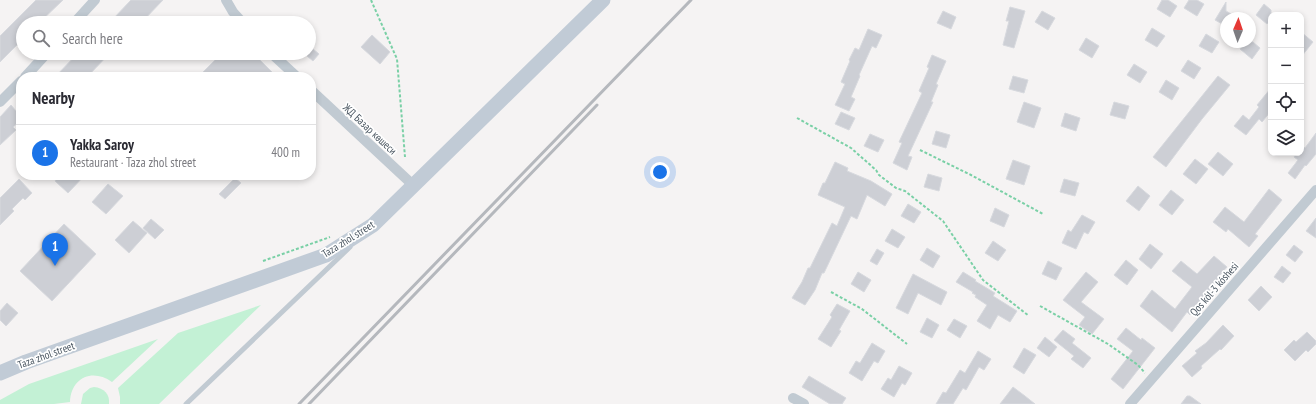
<!DOCTYPE html>
<meta charset="utf-8">
<style>
:root{--surface:#fff;--page:#f7f7f7;--text:#2b2b33;--muted:#7c7c81;--line:#e1e1e2;--accent:#1a73e8}
body{margin:0;font-family:"PT Sans Narrow",sans-serif;background:var(--page);color:var(--text)}
.controls{position:absolute;right:12px;top:12px;display:grid;overflow:hidden;border-radius:8px;box-shadow:0 2px 6px #0003}
.controls button{width:36px;height:36px;display:grid;place-items:center;padding:0;border:0;border-bottom:1px solid var(--line);background:var(--surface);color:var(--text);font:20px sans-serif}
.compass{position:absolute;left:1220px;top:12px;width:36px;height:36px;border-radius:50%;background:var(--surface);box-shadow:0 2px 6px #0003;rotate:2deg}
.you{position:absolute;left:660px;top:172px;width:14px;height:14px;margin:-10px;border:3px solid #fff;border-radius:50%;background:#1a73e8;box-shadow:0 0 0 6px #1a73e833}
.badge{display:grid;place-items:center;width:26px;height:26px;border-radius:50%;background:var(--accent);color:#fff;font-size:13px;font-weight:700}
.pin{position:absolute;translate:-50% -33px;filter:drop-shadow(0 1px 2px #0008)}
.pin::after{content:'';position:absolute;top:21px;width:14px;height:12px;background:inherit;clip-path:polygon(0 0,100% 0,50% 100%)}
.list{margin:0;padding:0;list-style:none}
h2{display:flex;justify-content:space-between;align-items:center;height:52px;margin:0;padding:0 16px;font-size:17px}
h2 small{font-size:13px;font-weight:400;color:var(--muted)}
.list li{display:grid;grid-template-columns:26px 1fr auto;gap:12px;align-items:center;box-sizing:border-box;height:56px;padding:0 16px;border-top:1px solid var(--line)}
.list b{display:block;font-size:15px;white-space:nowrap}
.list p{margin:0;font-size:13px;white-space:nowrap;color:var(--muted)}
.list em{font-size:13px;font-style:normal;color:var(--muted)}
.icon{flex:none;width:22px;height:22px;fill:none;stroke:currentColor;stroke-width:2;stroke-linecap:round;stroke-linejoin:round}
.map{position:relative;flex:none;width:1316px;height:404px;overflow:hidden}
.search{position:absolute;background:var(--surface);box-shadow:0 2px 6px #0003;left:16px;top:16px;width:300px;height:44px;display:flex;align-items:center;gap:10px;box-sizing:border-box;padding:0 14px;border-radius:22px;color:var(--muted);font-size:15px}
.panel{position:absolute;background:var(--surface);box-shadow:0 2px 6px #0003;left:16px;top:72px;width:300px;height:108px;border-radius:16px}
.map>svg:first-child{display:block}
.green{fill:#c3f1d5}
.building{fill:#cdcfd5;stroke:#d7d9de}
.lines{fill:none;stroke-linecap:round;stroke-linejoin:round}
.path{stroke:#7ad0a6;stroke-width:2;stroke-dasharray:3 2;stroke-linecap:butt}
.service{stroke:#c1cad2;stroke-width:5}
.minor{stroke:#c1cad2;stroke-width:10}
.secondary{stroke:#c1cbd6;stroke-width:15}
.rail{stroke:#b5b8bd;stroke-width:3}
.labels{text-anchor:middle;dominant-baseline:central;stroke-width:3.5;stroke-linejoin:round;paint-order:stroke}
.street-label{font-size:11px;fill:#4a5661;stroke:#fff}
</style>
<div class="map">
<svg width="1316" height="404" viewBox="0 0 1316 404">
<rect width="100%" height="100%" fill="#f5f3f3"/>
<g class="green">
<polygon points="261,305 159,404 120,404 120,397 118,388 178,333"/>
<path d="M158,339L112,382C92,368 71,378 70,402L54,404H0V400L29,384Z"/>
<path d="M94,387C104,388 110,394 109,404H81L83,394L90,388Z"/>
</g>
<g class="building">
<polygon points="36,0 63,0 39,23 23,23 23,50 17,45 0,62 0,36"/>
<polygon points="131,0 163,0 141,23 117,23 113,19"/>
<polygon points="1162,0 1168,0 1177,6 1170,17 1157,9"/>
<polygon points="1189,0 1197,0 1204,4 1197,16 1184,8"/>
<polygon points="1226,2 1226,11 1238,18 1226,18 1226,26 1215,20"/>
<polygon points="1264,4 1271,10 1271,20 1267,24 1256,15"/>
<polygon points="1010,7 1025,11 1014,48 1003,45 1009,21 1006,21"/>
<polygon points="943,11 956,17 951,29 937,23"/>
<polygon points="1042,11 1055,18 1048,30 1035,22"/>
<polygon points="1152,28 1165,36 1157,47 1145,40"/>
<polygon points="868,29 882,35 876,48 872,46 859,75 860,76 851,97 855,99 849,111 835,105 845,84 841,82 850,61 849,60 855,48 859,50"/>
<polygon points="1301,32 1313,42 1301,57"/>
<polygon points="1206,34 1219,42 1212,53 1199,46"/>
<polygon points="372,35 390,52 380,64 361,47"/>
<polygon points="1086,38 1099,46 1092,58 1079,50"/>
<polygon points="1246,42 1253,42 1260,48 1252,59 1240,49"/>
<polygon points="313,49 319,54 313,61 307,56"/>
<polygon points="78,53 110,53 87,77 55,77"/>
<polygon points="222,53 253,53 277,77 198,77"/>
<polygon points="932,55 946,61 936,84 938,85 931,102 933,102 908,156 912,157 907,170 893,163 902,143 899,142 922,93 919,91 929,68 927,67"/>
<polygon points="1188,60 1201,68 1194,79 1181,71"/>
<polygon points="1134,64 1147,72 1140,83 1127,75"/>
<polygon points="1013,76 1028,80 1024,93 1009,89"/>
<polygon points="1218,76 1230,85 1202,119 1166,167 1153,157"/>
<polygon points="1166,80 1179,88 1172,100 1159,92"/>
<polygon points="1271,88 1271,111 1262,122 1259,119 1246,135 1234,126 1243,115 1249,120 1259,107 1257,105"/>
<polygon points="1024,102 1041,108 1034,128 1017,122"/>
<polygon points="1114,102 1129,106 1125,119 1110,115"/>
<polygon points="11,105 16,111 21,106 21,120 13,127 16,130 0,145 0,117"/>
<polygon points="841,112 855,118 849,130 835,124"/>
<polygon points="1065,113 1080,118 1076,131 1061,126"/>
<polygon points="936,131 950,135 946,148 932,144"/>
<polygon points="1316,133 1316,154 1306,166 1305,165 1295,179 1288,173 1298,160 1294,157 1297,153 1301,153 1301,148 1303,146 1305,148"/>
<polygon points="870,134 884,140 878,152 864,146"/>
<polygon points="1218,152 1233,164 1223,176 1208,164"/>
<polygon points="1195,159 1208,169 1196,184 1183,174"/>
<polygon points="1013,160 1030,166 1024,185 1006,179"/>
<polygon points="835,162 848,168 847,171 871,181 892,194 885,206 867,195 857,219 851,216 824,273 822,273 815,290 805,305 792,298 802,282 808,268 810,268 832,223 837,226 845,207 818,195 823,183 825,183"/>
<polygon points="928,174 942,178 939,191 924,187"/>
<polygon points="60,175 85,175 68,193 55,181"/>
<polygon points="235,178 241,183 225,199 219,194"/>
<polygon points="19,179 32,193 25,200 23,198 12,209 14,211 0,225 0,198"/>
<polygon points="1064,179 1079,183 1075,196 1060,192"/>
<polygon points="108,184 123,196 106,214 92,202"/>
<polygon points="1138,186 1150,196 1139,211 1126,201"/>
<polygon points="1269,189 1282,200 1255,234 1258,236 1249,247 1228,229 1226,232 1213,222 1225,207 1244,222"/>
<polygon points="1171,190 1184,200 1172,215 1159,205"/>
<polygon points="908,204 921,212 914,223 901,216"/>
<polygon points="995,208 1009,215 1004,227 990,221"/>
<polygon points="1082,215 1095,222 1088,234 1084,232 1076,249 1062,243 1068,230 1071,232"/>
<polygon points="1316,218 1316,238 1306,231"/>
<polygon points="151,219 164,230 155,239 143,228"/>
<polygon points="133,221 147,233 129,253 115,240"/>
<polygon points="64,224 96,254 52,301 20,271"/>
<polygon points="892,229 905,237 898,248 885,241"/>
<polygon points="993,241 1006,250 998,261 985,253"/>
<polygon points="1150,244 1163,254 1151,269 1139,259"/>
<polygon points="1294,245 1303,252 1295,262 1286,255"/>
<polygon points="927,248 940,256 933,268 920,260"/>
<polygon points="877,249 884,253 877,265 870,261"/>
<polygon points="1214,256 1227,267 1218,277 1219,278 1190,315 1187,312 1172,332 1140,306 1152,290 1175,309 1192,287 1172,271 1181,261 1197,274"/>
<polygon points="1126,260 1138,270 1127,285 1114,275"/>
<polygon points="1048,261 1062,268 1056,280 1042,274"/>
<polygon points="1282,266 1291,273 1283,283 1274,277"/>
<polygon points="858,272 871,280 864,292 851,284"/>
<polygon points="963,272 976,280 975,281 995,293 993,296 1017,311 1010,322 998,315 990,329 977,321 987,305 975,297 976,295 972,293 973,292 956,282"/>
<polygon points="1086,272 1098,282 1081,302 1104,319 1092,334 1079,325 1085,317 1063,300"/>
<polygon points="913,274 947,292 941,305 918,293 908,314 896,308"/>
<polygon points="1261,286 1272,297 1259,311 1248,300"/>
<polygon points="7,303 18,313 6,326 0,320 0,311"/>
<polygon points="837,304 850,311 839,330 841,331 831,347 818,339 832,317 830,315"/>
<polygon points="927,318 939,325 932,338 920,332"/>
<polygon points="954,319 967,326 960,338 947,330"/>
<polygon points="1223,325 1234,336 1221,350 1220,349 1201,366 1202,368 1192,377 1182,366 1197,353 1195,351 1206,343"/>
<polygon points="1126,328 1141,340 1142,338 1155,348 1123,389 1111,379 1133,351 1117,339"/>
<polygon points="1063,330 1075,339 1072,343 1091,358 1083,368 1071,359 1074,356 1054,340"/>
<polygon points="1307,332 1316,341 1316,344 1308,352 1306,350 1295,361 1284,350 1294,340 1296,342"/>
<polygon points="1045,337 1057,347 1049,357 1037,348"/>
<polygon points="872,343 885,351 878,363 874,361 862,381 849,373 856,361 860,363"/>
<polygon points="1024,348 1036,355 1024,374 1013,367"/>
<polygon points="978,351 991,359 984,370 979,367 966,390 963,388 953,404 936,404 943,392 946,393 960,370 965,373"/>
<polygon points="899,366 912,373 905,385 902,383 894,397 881,389 888,378 891,380"/>
<polygon points="809,376 846,398 842,404 830,404 802,387"/>
<polygon points="1013,387 1025,396 1035,404 1000,404"/>
<polygon points="1187,396 1190,396 1201,404 1181,404"/>
</g>
<g class="lines">
<g class="path">
<polyline points="371,0 397,59 405,157"/>
<polyline points="797,118 851,148 876,170 879,175 896,188 905,191 943,221 983,280 1029,316"/>
<polyline points="920,150 971,175 1043,214"/>
<polyline points="263,261 330,237"/>
<polyline points="831,292 862,309 907,344"/>
<polyline points="1040,306 1108,344 1138,365 1145,373"/>
</g>
<polyline class="service" points="186,404 350,247"/>
<g class="minor">
<polyline points="226,0 233,12 243,23"/>
<polyline points="74,23 95,0"/>
<polyline points="271,53 297,77"/>
<polyline points="25,77 47,53"/>
<polyline points="311,90 413,185"/>
<polyline points="0,102 21,81"/>
<polyline points="793,398 804,404"/>
<polyline points="1130,404 1316,190"/>
</g>
<polyline class="secondary" points="0,373 26,362 326,255 373,225 603,0"/>
<g class="rail">
<polyline points="299,404 691,0"/>
<polyline points="309,404 597,105"/>
</g>
</g>
<g class="labels">
<g class="street-label">
<text transform="translate(370 129) rotate(43)">ЖД Базар көшеси</text>
<text transform="translate(348 239) rotate(-32)">Taza zhol street</text>
<text transform="translate(1214 289) rotate(-49)">Qos kól-3 kóshesi</text>
<text transform="translate(46 355) rotate(-20)">Taza zhol street</text>
</g>
</g>
</svg>
<div class="controls">
<button>+</button>
<button>−</button>
<button><svg class="icon" aria-label="locate" viewBox="0 0 24 24"><circle cx="12" cy="12" r="6"/><path d="M12 2v4M12 18v4M2 12h4M18 12h4"/></svg></button>
<button><svg class="icon" aria-label="layers" viewBox="0 0 24 24"><path d="M12 4l9 5-9 5-9-5zM3 14l9 5 9-5"/></svg></button>
</div>
<svg class="compass" viewBox="-18 -18 36 36"><path d="M0-13l5 13h-10z" fill="#e53935"/><path d="M0 13l5-13h-10z" fill="#7c7c81"/></svg>
<div class="you"></div>
<div class="pin badge" style="left:55px;top:266px">1</div>
<div class="search"><svg class="icon" aria-label="search" viewBox="0 0 24 24"><circle cx="10" cy="10" r="6"/><path d="M15 15l6 6"/></svg>Search here</div>
<section class="panel">
<h2>Nearby<small></small></h2>
<ul class="list">
<li><span class="badge">1</span><div><b>Yakka Saroy</b><p>Restaurant · Taza zhol street</p></div><em>400 m</em></li>
</ul>
</section>
</div>
